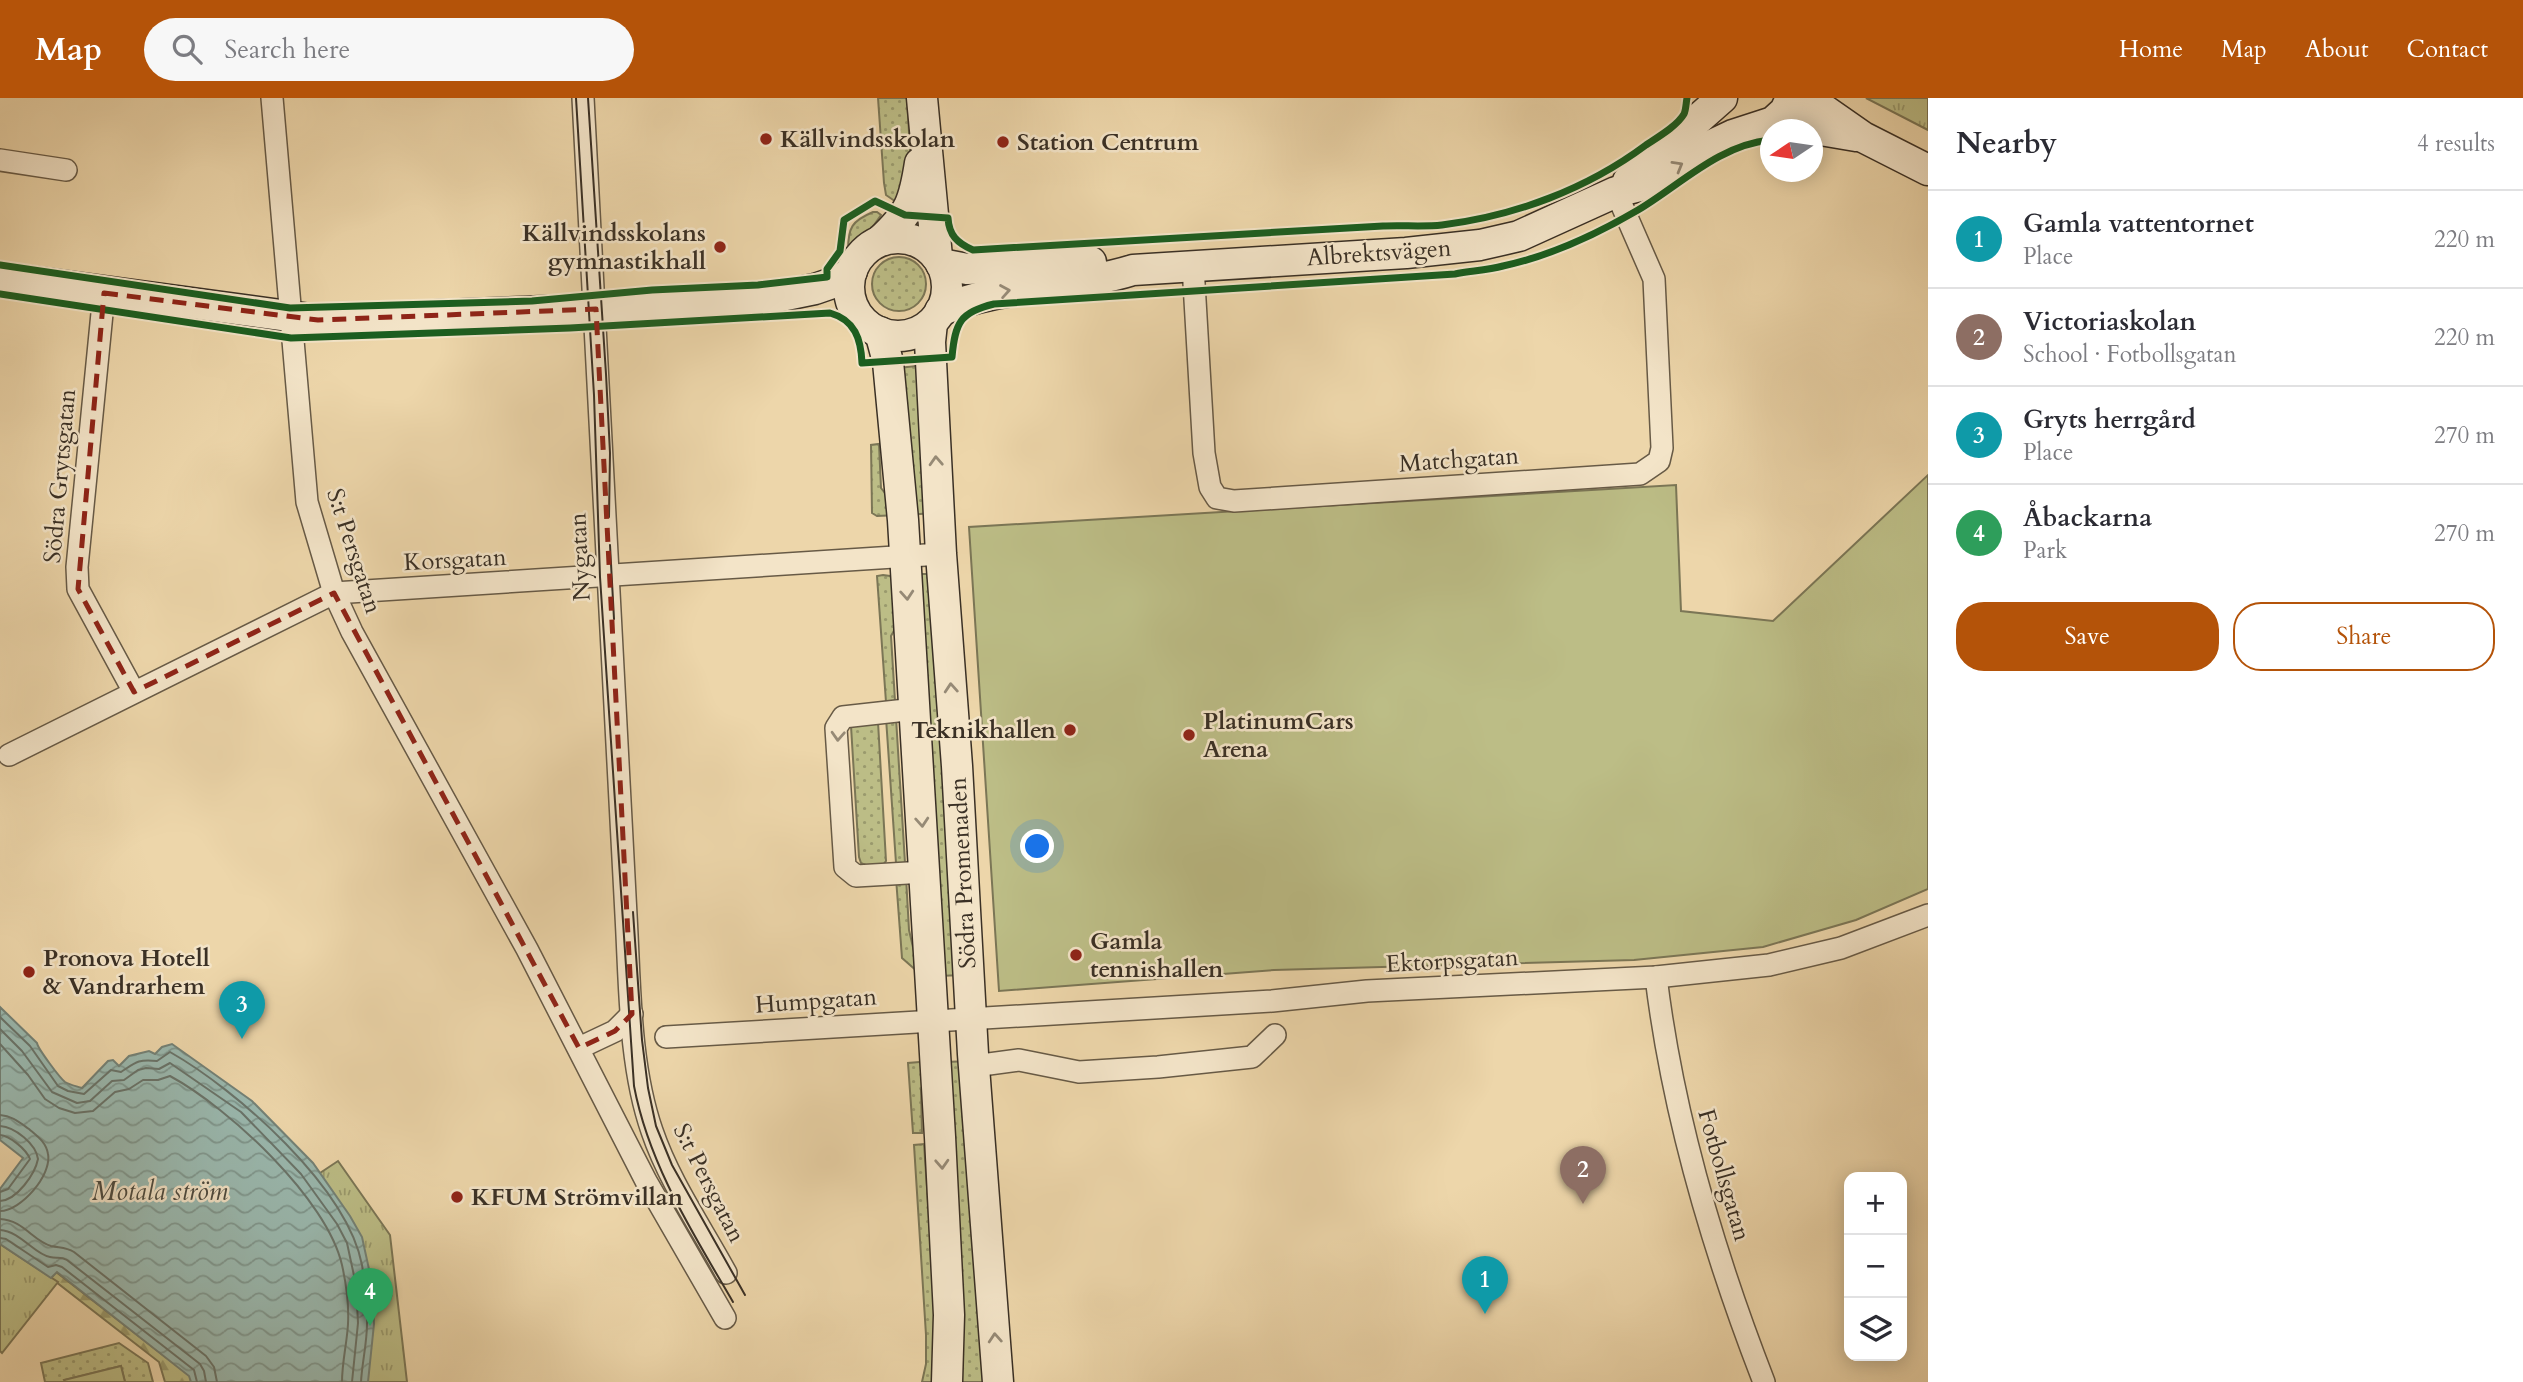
<!DOCTYPE html>
<meta charset="utf-8">
<style>
:root{--surface:#fff;--page:#f7f7f7;--text:#2b2b33;--muted:#7c7c81;--line:#e1e1e2;--accent:#b45309}
body{margin:0;font-family:Cardo,serif;background:var(--page);color:var(--text)}
.controls{position:absolute;right:21px;bottom:21px;display:grid;overflow:hidden;border-radius:14px;box-shadow:0 4px 18px #0003}
.controls button{width:63px;height:63px;display:grid;place-items:center;padding:0;border:0;border-bottom:2px solid var(--line);background:var(--surface);color:var(--text);font:35px sans-serif}
.compass{position:absolute;left:1760px;top:21px;width:63px;height:63px;border-radius:50%;background:var(--surface);box-shadow:0 4px 18px #0003;rotate:257deg}
.you{position:absolute;left:1038px;top:749px;width:24px;height:24px;margin:-18px;border:5px solid #fff;border-radius:50%;background:#1a73e8;box-shadow:0 0 0 10px #1a73e833}
.badge{display:grid;place-items:center;width:46px;height:46px;border-radius:50%;background:var(--accent);color:#fff;font-size:23px;font-weight:700}
.pin{position:absolute;translate:-50% -58px;filter:drop-shadow(0 2px 4px #0008)}
.pin::after{content:'';position:absolute;top:37px;width:24px;height:21px;background:inherit;clip-path:polygon(0 0,100% 0,50% 100%)}
.list{margin:0;padding:0;list-style:none}
h2{display:flex;justify-content:space-between;align-items:center;height:91px;margin:0;padding:0 28px;font-size:30px}
h2 small{font-size:23px;font-weight:400;color:var(--muted)}
.list li{display:grid;grid-template-columns:46px 1fr auto;gap:21px;align-items:center;box-sizing:border-box;height:98px;padding:0 28px;border-top:2px solid var(--line)}
.list b{display:block;font-size:26px;white-space:nowrap}
.list p{margin:0;font-size:23px;white-space:nowrap;color:var(--muted)}
.list em{font-size:23px;font-style:normal;color:var(--muted)}
.actions{display:flex;gap:14px;padding:21px 28px}
.actions a{flex:1;padding:16px 0;border:2px solid var(--accent);border-radius:28px;text-align:center;font-size:24px;color:var(--accent)}
.actions .main{background:var(--accent);color:#fff}
.icon{flex:none;width:38px;height:38px;fill:none;stroke:currentColor;stroke-width:2;stroke-linecap:round;stroke-linejoin:round}
.map{position:relative;flex:none;width:1928px;height:1284px;overflow:hidden}
header{display:flex;align-items:center;gap:42px;box-sizing:border-box;height:98px;padding:0 35px;background:var(--accent);color:#fff}
header strong{font-size:33px}
nav{display:flex;gap:38px;margin-inline-start:auto;font-size:24px}
.search{width:490px;height:63px;background:var(--page);display:flex;align-items:center;gap:18px;box-sizing:border-box;padding:0 24px;border-radius:38px;color:var(--muted);font-size:26px}
main{display:flex}
aside{flex:1;background:var(--surface)}
.map>svg:first-child{display:block}
.grass{fill:url(#grass-dots);stroke:#7b7656;stroke-width:2}
.forest{fill:url(#forest-firs);stroke:#7b7656;stroke-width:2}
.park{fill:url(#park-tufts);stroke:#7b7656;stroke-width:2}
.pitch{fill:#bcbd86;stroke:#7b7656;stroke-width:2}
.water{fill:url(#water-waves);stroke:#748277;stroke-width:2}
.lines{fill:none;stroke-linecap:round;stroke-linejoin:round}
.shore{stroke:#6a746a;stroke-width:2}
.minor-casing{stroke:#675a46;stroke-width:24}
.secondary-casing{stroke:#3a3025;stroke-width:33}
.minor{stroke:#f3e4c8;stroke-width:21}
.secondary{stroke:#f3e4c8;stroke-width:30}
.tram{stroke:#3a3025;stroke-width:2}
.cycleway-casing{stroke:#f3e4c8;stroke-width:11}
.cycleway{stroke:#1b5e20;stroke-width:7}
.oneway{stroke:#968a76}
.marked{fill:none;stroke:#8f2418;stroke-width:5;stroke-dasharray:14 9;stroke-linejoin:round}
.poi-dot{fill:#8f2418;stroke:#f3e4c8;stroke-width:2.5}
.labels{text-anchor:middle;dominant-baseline:central;stroke-width:5;stroke-linejoin:round;paint-order:stroke}
.poi-label{font-size:24px;font-weight:bold;fill:#3a3025;stroke:#f3e4c8;text-anchor:start}
.street-label{font-size:24px;fill:#3a3025;stroke:#f3e4c8}
.water-label{font-size:26px;font-style:italic;fill:#4d4b40;stroke:#f3e4c8}
</style>
<header>
<strong>Map</strong>
<div class="search"><svg class="icon" aria-label="search" viewBox="0 0 24 24"><circle cx="10" cy="10" r="6"/><path d="M15 15l6 6"/></svg>Search here</div>
<nav><a>Home</a><a>Map</a><a>About</a><a>Contact</a></nav>
</header>
<main>
<div class="map">
<svg width="1928" height="1284" viewBox="0 0 1928 1284">
<defs>
<pattern id="grass-dots" width="8" height="8" patternUnits="userSpaceOnUse" patternTransform="scale(1.75)"><rect width="8" height="8" fill="#bcbd86"/><path d="M2 2h.1M6 6h.1" fill="none" stroke="#9a9a6d" stroke-width="1.8" stroke-linecap="round"/></pattern>
<pattern id="forest-firs" width="22" height="20" patternUnits="userSpaceOnUse" patternTransform="scale(1.75)"><rect width="22" height="20" fill="#bcbd86"/><path d="M5 1l3.5 6h-7zM16 11l3.5 6h-7z" fill="#9a9a6d"/></pattern>
<pattern id="park-tufts" width="24" height="20" patternUnits="userSpaceOnUse" patternTransform="scale(1.75)"><rect width="24" height="20" fill="#bcbd86"/><path d="M3 7l-1-3M5 7V3M7 7l1-3M15 17l-1-3M17 17v-4M19 17l1-3" fill="none" stroke="#9a9a6d"/></pattern>
<pattern id="water-waves" width="16" height="10" patternUnits="userSpaceOnUse" patternTransform="scale(1.75)"><rect width="16" height="10" fill="#9ab8ae"/><path d="M0 5q4-4 8 0t8 0" fill="none" stroke="#7f968d"/></pattern>
</defs>
<rect width="100%" height="100%" fill="#edd6aa"/>
<filter id="stains"><feTurbulence type="fractalNoise" baseFrequency=".00286" numOctaves="4"/><feColorMatrix values="0 0 0 0 .2 0 0 0 0 .09 0 0 0 0 .02 0 0 0 .5 -.17"/></filter>
<radialGradient id="worn" r=".72"><stop offset=".6" stop-color="#630" stop-opacity="0"/><stop offset="1" stop-color="#630" stop-opacity=".3"/></radialGradient>
<g class="grass">
<polygon points="878,0 907,0 911,69 899,106 886,97 884,85"/>
<path d="M873,114H877L881,117L874,127L848,153C848,129 852,123 873,114Z"/>
<circle cx="899" cy="186" r="27"/>
<polygon points="924,267 931,415 909,417 899,270"/>
<polygon points="879,346 881,390 895,408 898,417 877,418 872,415 871,347"/>
<polygon points="921,476 929,476 962,877 939,878"/>
<polygon points="883,477 890,478 896,485 900,522 891,538 895,603 886,604 877,478"/>
<polygon points="886,620 896,620 905,765 896,765"/>
<polygon points="878,624 886,763 882,768 869,769 861,765 859,759 851,628"/>
<polygon points="906,779 909,832 919,875 902,860 896,780"/>
<polygon points="931,963 927,981 921,992 922,1035 913,1035 908,965"/>
<polygon points="970,963 989,1284 958,1284 946,964"/>
<polygon points="924,1046 936,1223 933,1284 922,1284 926,1266 926,1237 914,1047"/>
<polygon points="119,1245 148,1265 153,1284 125,1284 121,1268 65,1282 65,1284 45,1284 41,1265"/>
</g>
<polygon class="forest" points="56,1174 190,1278 191,1284 165,1284 159,1264 51,1180"/>
<g class="park">
<polygon points="1866,0 1928,0 1928,32"/>
<polygon points="338,1063 390,1137 407,1284 340,1284 302,1087"/>
<polygon points="0,1146 58,1184 2,1255 0,1253"/>
</g>
<g class="pitch">
<polygon points="1928,377 1928,791 1856,822 1763,849 1634,862 1274,872 999,893 969,429 1676,387 1681,513 1773,523"/>
<polygon points="121,1268 125,1284 65,1284 64,1282"/>
</g>
<path class="water" d="M0,909L37,945C38,951 60,980 65,984C70,987 76,988 82,990L108,963L113,962L119,968L129,958L149,953L155,956L162,949L172,946L252,1003L313,1065L350,1118L362,1139L372,1185L374,1226L368,1284H191L189,1278L57,1174L51,1180L0,1146V1091L23,1060L0,1042Z"/>
<g class="lines">
<g class="shore">
<path d="M0,919L30,948L58,988L68,993L84,996L111,972L121,974C136,964 138,961 157,963L170,954C237,992 347,1089 362,1167C365,1186 368,1207 367,1226C367,1245 362,1265 361,1284"/>
<polyline points="0,931 22,953 52,994 77,1005 90,1003 112,983 124,982 138,972 146,970 159,971 170,965 241,1014 301,1076 337,1126 347,1145 356,1187 358,1225 352,1284"/>
<path d="M0,946L28,977L45,1001L59,1010L75,1015L93,1013L115,994L129,991L143,982H158L170,978C229,1010 327,1101 342,1167C346,1185 349,1207 348,1226C347,1245 342,1264 342,1284"/>
<path d="M0,1017C12,1018 19,1024 29,1031C37,1038 46,1044 48,1056C52,1077 21,1113 0,1113"/>
<path d="M0,1028C15,1029 36,1046 38,1061C35,1076 17,1102 0,1103"/>
<path d="M0,1037C10,1038 26,1051 30,1061L8,1091L0,1094"/>
<path d="M0,1121C23,1122 33,1143 51,1148C60,1150 66,1149 74,1154L206,1258L214,1269L217,1284"/>
<path d="M0,1132C20,1133 35,1157 50,1159C57,1161 60,1158 67,1162L200,1266L204,1273L206,1284"/>
<polyline points="0,1140 6,1141 48,1169 56,1167 62,1169 194,1272 197,1284"/>
</g>
<g class="minor-casing">
<g id="minor">
<polyline points="272,0 307,404 334,495 352,534 527,851 646,1083 725,1220"/>
<path d="M583,0L626,817C630,887 629,967 652,1033C669,1083 701,1129 726,1175"/>
<polyline points="0,62 66,72"/>
<polyline points="1193,168 1204,355 1210,389 1217,400 1234,403 1640,376 1659,363 1662,350 1654,181 1616,94"/>
<polyline points="104,195 77,469 78,491 134,594"/>
<polyline points="915,611 843,619 836,630 845,769 856,778 925,774"/>
<polyline points="9,657 334,495 941,456"/>
<path d="M1656,879C1673,1019 1713,1153 1764,1284"/>
<polyline points="666,939 1272,903 1367,893 1656,879 1769,867 1841,850 1928,817"/>
<polyline points="579,950 615,933 632,916"/>
<polyline points="974,968 1019,962 1079,974 1158,969 1252,959 1275,937"/>
</g>
</g>
<g class="secondary-casing">
<g id="secondary">
<polyline points="922,0 937,159"/>
<polyline points="1807,0 1863,39 1928,72"/>
<polyline points="1773,24 1856,38"/>
<polyline points="1628,83 1722,0"/>
<circle cx="898" cy="189" r="49"/>
<path d="M881,142C910,115 914,104 920,65"/>
<polyline points="941,166 967,171 1091,164"/>
<polyline points="0,179 318,222 596,211 781,198 815,191 841,182 852,173"/>
<path d="M940,213C1002,185 1069,192 1133,172L1406,155L1480,147L1519,138L1616,94L1648,86L1712,47L1733,37L1773,24L1785,13L1791,0"/>
<polyline points="932,225 930,244 941,456 957,668 973,956 998,1284"/>
<polyline points="880,234 888,264 903,422 940,1039 949,1217 947,1284"/>
</g>
</g>
<use href="#minor" class="minor"/>
<use href="#secondary" class="secondary"/>
<g class="tram">
<path d="M576,0L594,297L600,479L634,988C649,1067 693,1135 733,1204"/>
<polyline points="588,0 606,276 610,355 609,419"/>
<polyline points="610,447 614,521"/>
<polyline points="633,814 642,942 648,990 656,1028 672,1067 745,1197"/>
</g>
<g class="cycleway-casing">
<g id="cycleway">
<path d="M0,167L290,210L532,203L652,192L758,187L827,179V171L840,153L844,122L875,103L905,117L948,120C949,137 957,145 973,152L1383,128C1402,127 1423,129 1442,127C1515,118 1587,91 1646,47C1658,39 1677,28 1684,16C1686,12 1686,5 1687,0"/>
<path d="M0,196L291,240L570,230L830,215C855,222 861,241 862,265L952,259C955,225 960,214 994,206L1455,176C1471,173 1488,172 1503,168C1550,158 1597,136 1638,112C1680,87 1719,47 1770,42"/>
</g>
</g>
<use href="#cycleway" class="cycleway"/>
</g>
<defs><path id="oneway-chevron" d="M-2-3.5L2.5 0L-2 3.5" fill="none" stroke-width="1.6" stroke-linecap="round" stroke-linejoin="round" transform="scale(1.75)"/></defs>
<g class="oneway">
<use href="#oneway-chevron" transform="translate(1678 68) rotate(-30)"/>
<use href="#oneway-chevron" transform="translate(1005 193) rotate(-10)"/>
<use href="#oneway-chevron" transform="translate(936 363) rotate(-93)"/>
<use href="#oneway-chevron" transform="translate(907 497) rotate(86)"/>
<use href="#oneway-chevron" transform="translate(951 590) rotate(-94)"/>
<use href="#oneway-chevron" transform="translate(838 638) rotate(93)"/>
<use href="#oneway-chevron" transform="translate(922 724) rotate(86)"/>
<use href="#oneway-chevron" transform="translate(942 1066) rotate(87)"/>
<use href="#oneway-chevron" transform="translate(995 1240) rotate(-94)"/>
</g>
<path class="marked" d="M104,195L318,222L596,211L632,916L615,933L579,950L334,495L134,594L78,491Z"/>
<g class="poi-dot">
<circle cx="766" cy="41" r="7"/>
<circle cx="1003" cy="44" r="7"/>
<circle cx="720" cy="149" r="7"/>
<circle cx="1070" cy="632" r="7"/>
<circle cx="1189" cy="637" r="7"/>
<circle cx="1076" cy="857" r="7"/>
<circle cx="29" cy="874" r="7"/>
<circle cx="457" cy="1099" r="7"/>
</g>
<g class="labels">
<g class="poi-label">
<text x="780" y="41">Källvindsskolan</text>
<text x="1017" y="44">Station Centrum</text>
<text x="706" y="135" text-anchor="end">Källvindsskolans<tspan x="706" dy="28">gymnastikhall</tspan></text>
<text x="1203" y="623">PlatinumCars<tspan x="1203" dy="28">Arena</tspan></text>
<text x="1056" y="632" text-anchor="end">Teknikhallen</text>
<text x="1090" y="843">Gamla<tspan x="1090" dy="28">tennishallen</tspan></text>
<text x="43" y="860">Pronova Hotell<tspan x="43" dy="28">&amp; Vandrarhem</tspan></text>
<text x="471" y="1099">KFUM Strömvillan</text>
</g>
<g class="street-label">
<text transform="translate(1379 155) rotate(-4)">Albrektsvägen</text>
<text transform="translate(1459 362) rotate(-4)">Matchgatan</text>
<text transform="translate(60 378) rotate(-85)">Södra Grytsgatan</text>
<text transform="translate(354 453) rotate(72)">S:t Persgatan</text>
<text transform="translate(580 459) rotate(-93)">Nygatan</text>
<text transform="translate(455 462) rotate(-3)">Korsgatan</text>
<text transform="translate(963 775) rotate(-93)">Södra Promenaden</text>
<text transform="translate(1452 863) rotate(-3)">Ektorpsgatan</text>
<text transform="translate(816 903) rotate(-4)">Humpgatan</text>
<text transform="translate(1724 1077) rotate(74)">Fotbollsgatan</text>
<text transform="translate(709 1085) rotate(63)">S:t Persgatan</text>
</g>
<g class="water-label">
<text x="160" y="1093">Motala ström</text>
</g>
</g>
<rect width="100%" height="100%" filter="url(#stains)"/>
<rect width="100%" height="100%" fill="url(#worn)"/>
</svg>
<div class="controls">
<button>+</button>
<button>−</button>
<button><svg class="icon" aria-label="layers" viewBox="0 0 24 24"><path d="M12 4l9 5-9 5-9-5zM3 14l9 5 9-5"/></svg></button>
</div>
<svg class="compass" viewBox="-18 -18 36 36"><path d="M0-13l5 13h-10z" fill="#e53935"/><path d="M0 13l5-13h-10z" fill="#7c7c81"/></svg>
<div class="you"></div>
<div class="pin badge" style="left:1485px;top:1216px;background:#0f9aa8">1</div>
<div class="pin badge" style="left:1583px;top:1106px;background:#8d6e63">2</div>
<div class="pin badge" style="left:242px;top:941px;background:#0f9aa8">3</div>
<div class="pin badge" style="left:370px;top:1228px;background:#2e9e5b">4</div>
</div>
<aside>
<h2>Nearby<small>4 results</small></h2>
<ul class="list">
<li><span class="badge" style="background:#0f9aa8">1</span><div><b>Gamla vattentornet</b><p>Place</p></div><em>220 m</em></li>
<li><span class="badge" style="background:#8d6e63">2</span><div><b>Victoriaskolan</b><p>School · Fotbollsgatan</p></div><em>220 m</em></li>
<li><span class="badge" style="background:#0f9aa8">3</span><div><b>Gryts herrgård</b><p>Place</p></div><em>270 m</em></li>
<li><span class="badge" style="background:#2e9e5b">4</span><div><b>Åbackarna</b><p>Park</p></div><em>270 m</em></li>
</ul>
<div class="actions"><a class="main">Save</a><a>Share</a></div>
</aside>
</main>
